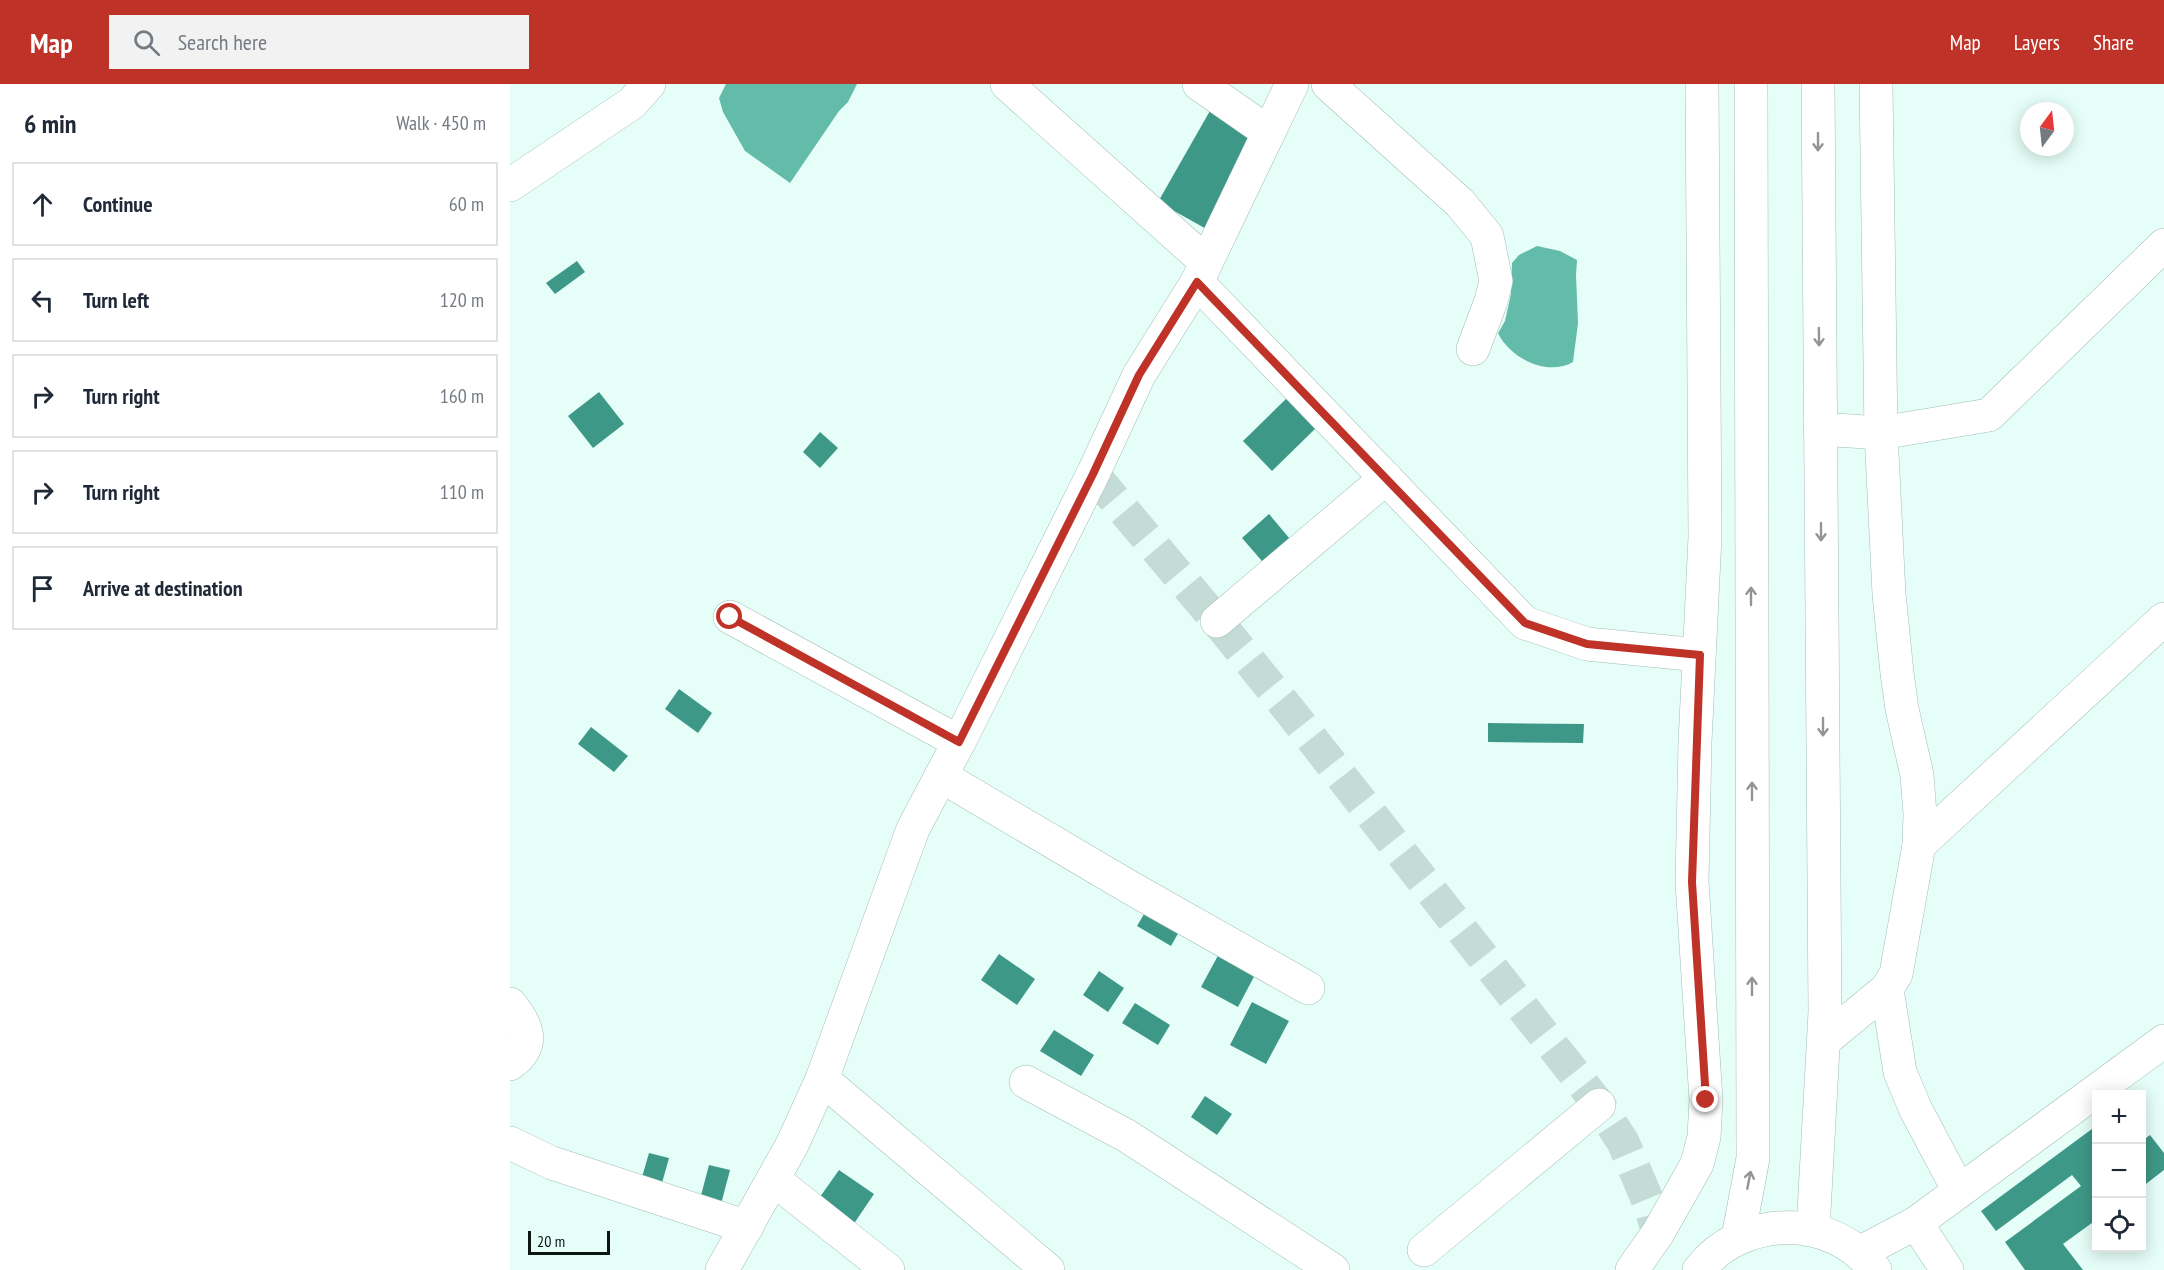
<!DOCTYPE html>
<meta charset="utf-8">
<style>
:root{--surface:#fff;--page:#f2f2f3;--text:#1f2937;--muted:#747a83;--line:#e0e1e3;--accent:#bf3228}
body{margin:0;font-family:"PT Sans Narrow",sans-serif;background:var(--page);color:var(--text)}
.controls{position:absolute;right:18px;bottom:18px;display:grid;overflow:hidden;border-radius:0px;box-shadow:0 3px 15px #0003}
.controls button{width:54px;height:54px;display:grid;place-items:center;padding:0;border:0;border-bottom:2px solid var(--line);background:var(--surface);color:var(--text);font:30px sans-serif}
.compass{position:absolute;left:1510px;top:18px;width:54px;height:54px;border-radius:50%;background:var(--surface);box-shadow:0 3px 15px #0003;rotate:15deg}
.scale{position:absolute;left:18px;bottom:15px;width:82px;box-sizing:border-box;padding-left:6px;border:3px solid #0b1613;border-top:0;font-size:16px;line-height:21px;white-space:nowrap;color:#0b1613;-webkit-text-stroke:4px #e6fef8;paint-order:stroke}
.stop{position:absolute;width:18px;height:18px;margin:-14px;border:4px solid #bf3228;border-radius:50%;background:#fff}
.stop.end{background:#bf3228;border-color:#fff;box-shadow:0 2px 6px #0008}
.list{margin:0;padding:0;list-style:none}
h2{display:flex;justify-content:space-between;align-items:center;height:78px;margin:0;padding:0 24px;font-size:26px}
h2 small{font-size:20px;font-weight:400;color:var(--muted)}
.list li{display:grid;grid-template-columns:39px 1fr auto;gap:18px;align-items:center;box-sizing:border-box;height:84px;margin:0 12px 12px;padding:0 12px;border:2px solid var(--line);border-radius:0px}
.list b{display:block;font-size:22px;white-space:nowrap}
.list em{font-size:20px;font-style:normal;color:var(--muted)}
.icon{flex:none;width:33px;height:33px;fill:none;stroke:currentColor;stroke-width:2;stroke-linecap:round;stroke-linejoin:round}
.map{position:relative;flex:none;width:1654px;height:1186px;overflow:hidden}
header{display:flex;align-items:center;gap:36px;box-sizing:border-box;height:84px;padding:0 30px;background:var(--accent);color:#fff}
header strong{font-size:28px}
nav{display:flex;gap:33px;margin-inline-start:auto;font-size:21px}
.search{width:420px;height:54px;background:var(--page);display:flex;align-items:center;gap:15px;box-sizing:border-box;padding:0 21px;border-radius:0px;color:var(--muted);font-size:22px}
main{display:flex}
aside{flex:1;background:var(--surface)}
.map>svg:first-child{display:block}
.water{fill:#63bba9}
.building{fill:#3e9887}
.lines{fill:none;stroke-linecap:round;stroke-linejoin:round}
.minor-tunnel{stroke:#c5dbd6;stroke-width:33;stroke-dasharray:33 16;stroke-linecap:butt}
.minor-casing{stroke:#a1bdb6;stroke-width:34}
.major-casing{stroke:#a1bdb6;stroke-width:34}
.minor{stroke:#fff;stroke-width:33}
.major{stroke:#fff;stroke-width:33}
.oneway{stroke:#919695}
.route{stroke:#bf3228;stroke-width:8}
</style>
<header>
<strong>Map</strong>
<div class="search"><svg class="icon" aria-label="search" viewBox="0 0 24 24"><circle cx="10" cy="10" r="6"/><path d="M15 15l6 6"/></svg>Search here</div>
<nav><a>Map</a><a>Layers</a><a>Share</a></nav>
</header>
<main>
<aside>
<h2>6 min<small>Walk · 450 m</small></h2>
<ul class="list">
<li><svg class="icon" aria-label="ahead" viewBox="0 0 24 24"><path d="M12 20V5M6 11l6-6 6 6"/></svg><div><b>Continue</b></div><em>60 m</em></li>
<li><svg class="icon" aria-label="left" viewBox="0 0 24 24"><path d="M17 20v-9H6M10 6l-5 5 5 5"/></svg><div><b>Turn left</b></div><em>120 m</em></li>
<li><svg class="icon" aria-label="right" viewBox="0 0 24 24"><path d="M7 20v-9h11M14 6l5 5-5 5"/></svg><div><b>Turn right</b></div><em>160 m</em></li>
<li><svg class="icon" aria-label="right" viewBox="0 0 24 24"><path d="M7 20v-9h11M14 6l5 5-5 5"/></svg><div><b>Turn right</b></div><em>110 m</em></li>
<li><svg class="icon" aria-label="arrive" viewBox="0 0 24 24"><path d="M6 21V4h12l-3 4 3 4H6"/></svg><div><b>Arrive at destination</b></div></li>
</ul>
</aside>
<div class="map">
<svg width="1654" height="1186" viewBox="0 0 1654 1186">
<rect width="100%" height="100%" fill="#e6fef8"/>
<g class="water">
<polygon points="216,0 347,0 338,18 329,27 280,99 235,67 213,28 209,14"/>
<path d="M1027,162L1050,167L1067,176L1066,191L1068,239L1063,278C1037,293 1000,274 988,249L995,237L1001,210L1002,179L1009,171Z"/>
</g>
<g class="building">
<polygon points="701,25 753,54 700,147 648,118"/>
<polygon points="67,177 75,188 45,210 36,199"/>
<polygon points="89,308 114,340 83,364 58,332"/>
<polygon points="778,313 807,343 762,387 733,357"/>
<polygon points="310,348 328,364 310,384 293,368"/>
<polygon points="759,430 785,461 758,484 732,454"/>
<polygon points="169,605 202,629 188,649 155,625"/>
<polygon points="978,639 1074,640 1073,659 978,658"/>
<polygon points="81,643 118,672 104,688 68,660"/>
<polygon points="640,820 674,839 661,862 627,842"/>
<polygon points="711,866 748,885 728,923 691,903"/>
<polygon points="489,870 525,895 507,921 471,896"/>
<polygon points="589,887 614,904 598,928 573,911"/>
<polygon points="742,918 779,937 756,980 720,961"/>
<polygon points="625,919 660,941 648,961 612,939"/>
<polygon points="544,946 584,971 571,992 530,967"/>
<polygon points="695,1012 722,1030 707,1051 681,1033"/>
<polygon points="1586,1042 1586,1136 1553,1160 1573,1186 1515,1186 1495,1158 1571,1102 1562,1091 1486,1147 1471,1127"/>
<polygon points="1640,1051 1654,1069 1654,1086 1632,1103 1632,1057"/>
<polygon points="139,1069 159,1074 150,1106 130,1100"/>
<polygon points="199,1081 220,1086 210,1124 189,1119"/>
<polygon points="329,1086 364,1110 341,1144 305,1120"/>
</g>
<g class="lines">
<polyline class="minor-tunnel" points="583,390 707,537 780,627 1089,1021 1113,1058 1140,1122 1148,1149"/>
<g class="minor-casing">
<g id="minor">
<polyline points="497,0 696,178"/>
<polyline points="689,0 758,48"/>
<polyline points="818,0 950,119 977,152 986,197 981,217 963,265"/>
<polyline points="1366,0 1371,349 1379,510 1387,589 1392,625 1407,691 1410,730 1409,761 1386,890 1377,905 1390,988 1406,1026 1449,1107"/>
<polyline points="0,101 122,19 139,0"/>
<polyline points="687,198 1015,539 1077,560 1189,571"/>
<polyline points="1310,345 1371,349 1479,331 1654,161"/>
<polyline points="220,533 449,658"/>
<polyline points="707,537 876,394"/>
<polyline points="431,692 621,804 798,904"/>
<polyline points="1409,761 1654,535"/>
<path d="M0,920C18,942 26,961 0,980"/>
<polyline points="1315,956 1377,905"/>
<polyline points="312,995 538,1186"/>
<polyline points="516,998 617,1052 823,1186"/>
<polyline points="0,1059 42,1079 237,1143"/>
<polyline points="263,1095 378,1186"/>
<polyline points="1406,1139 1437,1186"/>
<polyline points="914,1166 1089,1021"/>
<polyline points="1349,1169 1406,1139 1654,957"/>
<polyline points="212,1186 282,1061 312,995 403,745 449,658 583,390 629,291 687,198 782,0"/>
<polyline points="1122,1186 1148,1149 1187,1080 1194,1053 1196,1016 1182,798 1185,658 1195,453 1192,0"/>
</g>
</g>
<g class="major-casing">
<g id="major">
<polyline points="1303,1146 1315,928 1308,0"/>
<polyline points="1228,1154 1243,1074 1241,0"/>
<path d="M1189,1186C1232,1130 1322,1129 1365,1186"/>
</g>
</g>
<use href="#minor" class="minor"/>
<use href="#major" class="major"/>
</g>
<defs><path id="oneway-shaft" d="M-6 0H5M1.5-3L5.5 0L1.5 3" fill="none" stroke-width="1.6" stroke-linecap="round" stroke-linejoin="round" transform="scale(1.5)"/></defs>
<g class="oneway">
<use href="#oneway-shaft" transform="translate(1308 58) rotate(90)"/>
<use href="#oneway-shaft" transform="translate(1309 253) rotate(89)"/>
<use href="#oneway-shaft" transform="translate(1311 448) rotate(90)"/>
<use href="#oneway-shaft" transform="translate(1241 512) rotate(-90)"/>
<use href="#oneway-shaft" transform="translate(1313 643) rotate(90)"/>
<use href="#oneway-shaft" transform="translate(1242 707) rotate(-90)"/>
<use href="#oneway-shaft" transform="translate(1242 902) rotate(-90)"/>
<use href="#oneway-shaft" transform="translate(1239 1096) rotate(-79)"/>
</g>
<g class="lines">
<polyline class="route" points="220,533 449,658 583,390 629,291 687,198 1015,539 1077,560 1190,571 1182,798 1196,1016"/>
</g>
</svg>
<div class="controls">
<button>+</button>
<button>−</button>
<button><svg class="icon" aria-label="locate" viewBox="0 0 24 24"><circle cx="12" cy="12" r="6"/><path d="M12 2v4M12 18v4M2 12h4M18 12h4"/></svg></button>
</div>
<svg class="compass" viewBox="-18 -18 36 36"><path d="M0-13l5 13h-10z" fill="#e53935"/><path d="M0 13l5-13h-10z" fill="#747a83"/></svg>
<div class="scale">20 m</div>
<div class="stop" style="left:220px;top:533px"></div>
<div class="stop end" style="left:1196px;top:1016px"></div>
</div>
</main>
